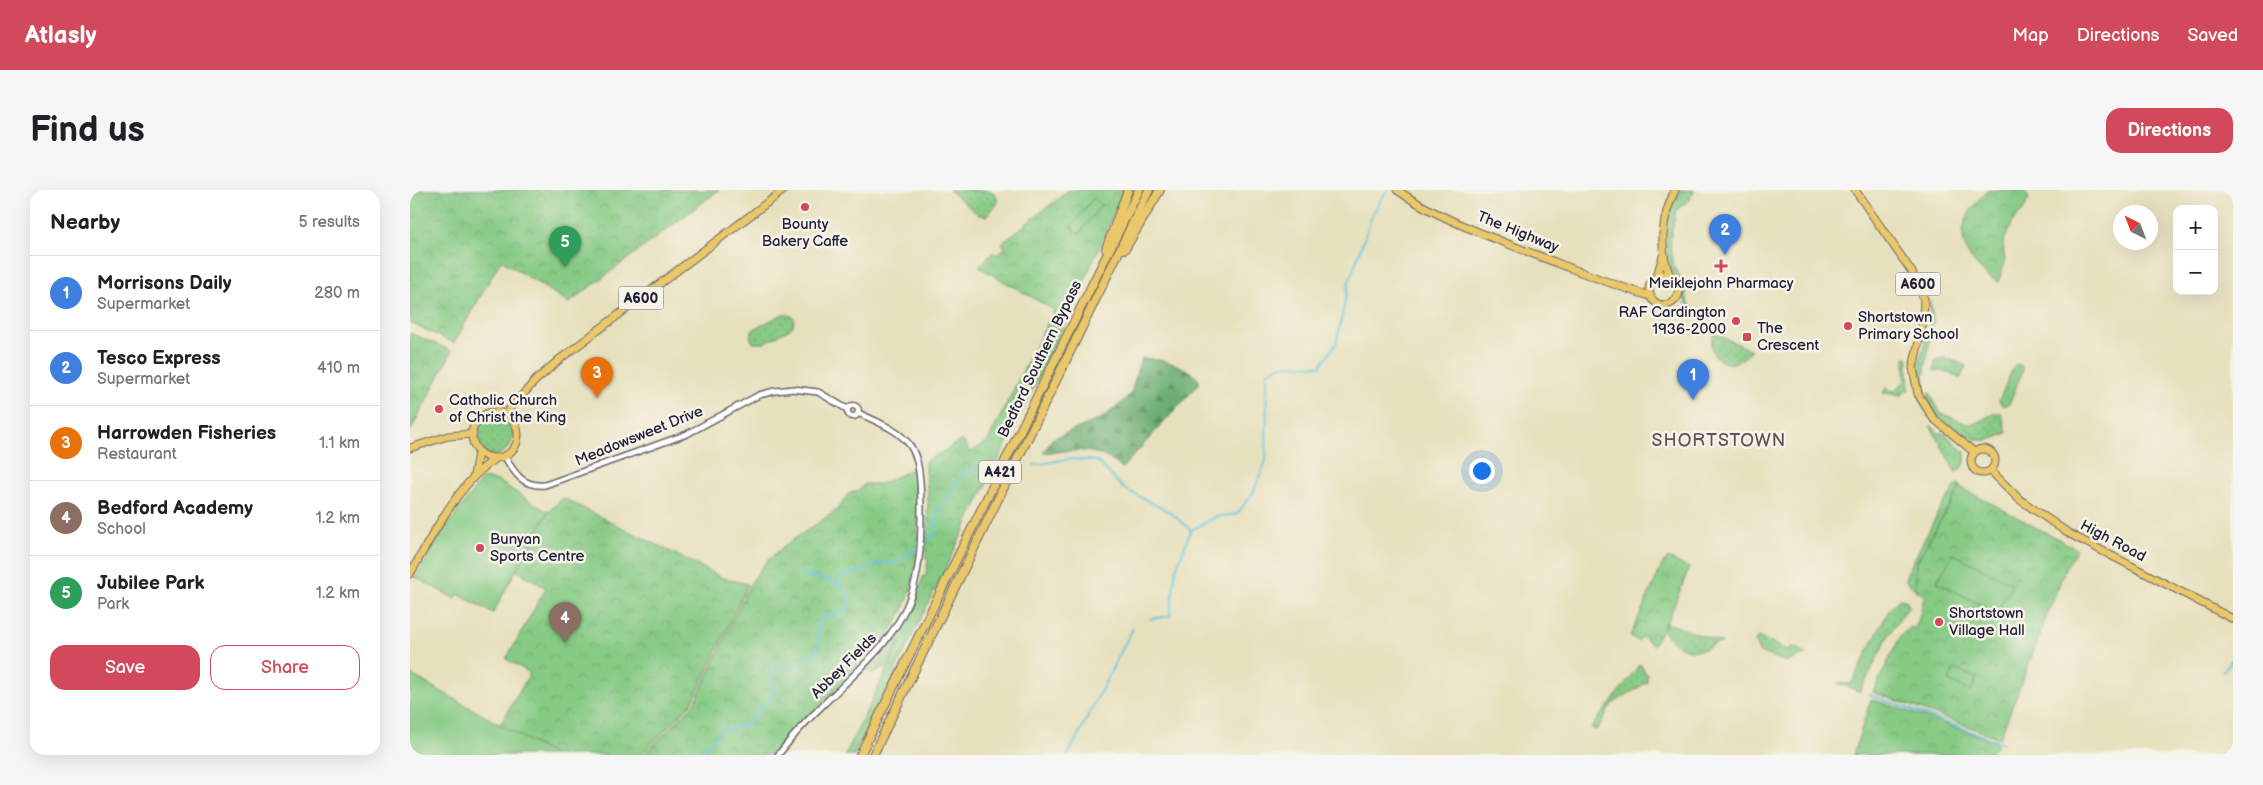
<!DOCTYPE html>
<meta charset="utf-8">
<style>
:root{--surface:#fff;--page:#f6f6f6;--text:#202124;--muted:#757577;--line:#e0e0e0;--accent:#d1495b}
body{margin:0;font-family:"Balsamiq Sans",sans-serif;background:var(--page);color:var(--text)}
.controls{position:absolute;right:15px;top:15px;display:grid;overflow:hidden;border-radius:10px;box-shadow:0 5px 20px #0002}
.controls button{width:45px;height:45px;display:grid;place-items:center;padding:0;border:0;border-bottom:1px solid var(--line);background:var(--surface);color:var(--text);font:25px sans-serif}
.compass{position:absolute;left:1703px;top:15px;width:45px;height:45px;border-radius:50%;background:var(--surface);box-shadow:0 5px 20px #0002;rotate:318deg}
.you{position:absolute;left:1071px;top:280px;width:18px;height:18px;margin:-12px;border:4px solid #fff;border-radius:50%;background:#1a73e8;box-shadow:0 0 0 8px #1a73e833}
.badge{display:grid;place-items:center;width:32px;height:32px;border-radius:50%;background:var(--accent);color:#fff;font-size:16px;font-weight:700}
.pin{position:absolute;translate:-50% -41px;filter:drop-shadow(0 1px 2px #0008)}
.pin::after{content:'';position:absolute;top:26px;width:18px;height:15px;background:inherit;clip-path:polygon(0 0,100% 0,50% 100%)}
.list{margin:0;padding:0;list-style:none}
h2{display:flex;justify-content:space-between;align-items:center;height:65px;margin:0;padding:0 20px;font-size:21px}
h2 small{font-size:16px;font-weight:400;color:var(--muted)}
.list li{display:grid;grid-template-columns:32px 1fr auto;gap:15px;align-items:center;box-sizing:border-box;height:75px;padding:0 20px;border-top:1px solid var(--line)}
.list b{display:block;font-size:19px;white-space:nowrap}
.list p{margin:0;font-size:16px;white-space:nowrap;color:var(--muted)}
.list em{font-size:16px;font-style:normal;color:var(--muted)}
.actions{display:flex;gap:10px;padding:15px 20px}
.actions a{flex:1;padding:11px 0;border:1px solid var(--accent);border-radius:15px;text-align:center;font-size:18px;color:var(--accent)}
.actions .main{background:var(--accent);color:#fff}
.map{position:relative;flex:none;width:1823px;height:565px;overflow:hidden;border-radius:15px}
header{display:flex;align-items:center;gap:30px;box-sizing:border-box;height:70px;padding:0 25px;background:var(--accent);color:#fff}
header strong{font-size:24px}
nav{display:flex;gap:28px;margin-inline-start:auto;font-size:18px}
.intro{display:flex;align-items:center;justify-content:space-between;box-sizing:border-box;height:120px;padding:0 30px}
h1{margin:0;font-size:35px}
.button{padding:12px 22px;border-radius:15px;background:var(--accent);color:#fff;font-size:18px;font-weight:700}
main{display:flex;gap:30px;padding:0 30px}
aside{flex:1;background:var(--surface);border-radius:15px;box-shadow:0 5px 20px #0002}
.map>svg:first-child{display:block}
.grass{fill:url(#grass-dots);stroke:#547660}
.forest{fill:url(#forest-firs);stroke:#476856}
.park{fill:url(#park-crowns);stroke:#547660}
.garden{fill:#86ca84;stroke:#547660}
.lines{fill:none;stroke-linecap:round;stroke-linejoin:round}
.stream{stroke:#62c5e0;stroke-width:2}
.minor-casing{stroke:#676468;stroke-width:8}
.major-casing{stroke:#676468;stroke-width:9}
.highway-casing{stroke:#676468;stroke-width:10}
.minor{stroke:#fff;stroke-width:5}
.major{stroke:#eac769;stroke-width:7}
.highway{stroke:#eac769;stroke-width:8}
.poi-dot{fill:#d1495b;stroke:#f7f3e8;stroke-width:2}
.labels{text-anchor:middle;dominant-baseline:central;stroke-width:5;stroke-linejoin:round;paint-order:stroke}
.shield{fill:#f7f3e8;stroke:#62616f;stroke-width:1}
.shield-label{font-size:14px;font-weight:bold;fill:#22223b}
.poi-label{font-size:15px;fill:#22223b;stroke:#f7f3e8;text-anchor:start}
.street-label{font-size:15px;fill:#22223b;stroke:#f7f3e8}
.quarter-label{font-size:18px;letter-spacing:1px;fill:#655055;stroke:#f7f3e8}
</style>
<header>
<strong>Atlasly</strong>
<nav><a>Map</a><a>Directions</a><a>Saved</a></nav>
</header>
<div class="intro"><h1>Find us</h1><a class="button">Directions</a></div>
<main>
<aside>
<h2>Nearby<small>5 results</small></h2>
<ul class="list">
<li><span class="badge" style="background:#3f7fe0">1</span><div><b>Morrisons Daily</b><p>Supermarket</p></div><em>280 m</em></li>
<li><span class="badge" style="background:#3f7fe0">2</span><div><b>Tesco Express</b><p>Supermarket</p></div><em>410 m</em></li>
<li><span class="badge" style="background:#e8710a">3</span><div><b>Harrowden Fisheries</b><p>Restaurant</p></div><em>1.1 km</em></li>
<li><span class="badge" style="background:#8d6e63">4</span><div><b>Bedford Academy</b><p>School</p></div><em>1.2 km</em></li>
<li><span class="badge" style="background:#2e9e5b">5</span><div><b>Jubilee Park</b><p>Park</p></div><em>1.2 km</em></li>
</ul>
<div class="actions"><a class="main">Save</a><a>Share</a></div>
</aside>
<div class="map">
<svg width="1823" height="565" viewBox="0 0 1823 565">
<defs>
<pattern id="grass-dots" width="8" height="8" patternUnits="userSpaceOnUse" patternTransform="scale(1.25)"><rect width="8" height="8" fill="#86ca84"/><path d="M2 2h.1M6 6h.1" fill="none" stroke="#73ad73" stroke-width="1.8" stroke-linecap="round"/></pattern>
<pattern id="forest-firs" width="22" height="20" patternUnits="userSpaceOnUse" patternTransform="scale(1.25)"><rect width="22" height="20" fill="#6cae72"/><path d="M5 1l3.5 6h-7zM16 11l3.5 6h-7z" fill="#588d5f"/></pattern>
<pattern id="park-crowns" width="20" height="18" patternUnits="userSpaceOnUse" patternTransform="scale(1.25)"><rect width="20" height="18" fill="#86ca84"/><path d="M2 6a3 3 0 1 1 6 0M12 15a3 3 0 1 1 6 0" fill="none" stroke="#73ad73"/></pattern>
</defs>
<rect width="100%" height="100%" fill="#f7f3e8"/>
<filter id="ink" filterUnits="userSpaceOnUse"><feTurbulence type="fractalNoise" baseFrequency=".02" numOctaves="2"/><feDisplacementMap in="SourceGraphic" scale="10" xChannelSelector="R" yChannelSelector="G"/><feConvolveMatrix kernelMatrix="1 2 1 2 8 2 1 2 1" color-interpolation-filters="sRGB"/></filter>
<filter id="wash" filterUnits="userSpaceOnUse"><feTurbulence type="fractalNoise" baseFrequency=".0096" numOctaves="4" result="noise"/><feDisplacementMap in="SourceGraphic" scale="20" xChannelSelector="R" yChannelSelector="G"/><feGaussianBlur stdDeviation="1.12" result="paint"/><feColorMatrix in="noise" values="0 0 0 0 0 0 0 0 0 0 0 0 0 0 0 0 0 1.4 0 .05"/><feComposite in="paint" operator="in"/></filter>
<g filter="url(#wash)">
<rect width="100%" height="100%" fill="#e7e0bc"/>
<g class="grass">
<polygon points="539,0 580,0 587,6 588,13 577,26 569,25"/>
<path d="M1269,0H1283L1284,3L1280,7L1281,9L1266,20L1260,51L1263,76L1274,93L1278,113L1285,119L1284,122C1271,114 1275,103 1270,92C1267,87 1262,84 1261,79C1251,55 1257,22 1269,0Z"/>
<path d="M1520,110L1523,131L1514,186L1517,217C1498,184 1512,168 1519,137C1521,128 1520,119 1520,110Z"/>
<polygon points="373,124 378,124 384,128 383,136 380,139 354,153 343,153 340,146 344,139"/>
<path d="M1304,143L1341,160C1329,177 1309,179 1301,157Z"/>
<polygon points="1495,167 1498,168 1499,200 1492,203 1493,205 1473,203 1476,198 1484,201 1495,191"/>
<polygon points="1536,168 1537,171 1540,169 1556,176 1550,189 1539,182 1524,181 1525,170"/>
<polygon points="1606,174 1611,175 1613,180 1599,214 1593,216 1589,211 1603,177"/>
<path d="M1519,202L1531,223L1557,234H1564L1585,223H1591L1597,243C1588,247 1580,251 1570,250C1557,248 1527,229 1521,218C1518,213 1519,207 1519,202Z"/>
<path d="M85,225L98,229L104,241C103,259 89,271 72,262C61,249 68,228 85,225Z"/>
<polygon points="1520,235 1529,243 1534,243 1555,262 1555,274 1546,283"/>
<polygon points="1548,293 1550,297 1506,373 1506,400 1496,391 1496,385 1530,319"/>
<polygon points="1489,409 1496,410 1499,416 1478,446 1450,502 1427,493 1441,494 1479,420"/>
<path d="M1257,433L1312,453C1304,453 1301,456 1294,459C1276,465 1263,453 1252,440Z"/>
<polygon points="1348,447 1379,461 1382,456 1396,464 1377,472 1349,462 1345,451"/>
<polygon points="486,449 490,451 475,479 470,477 467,483 462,484 457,479 470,468"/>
<polygon points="1230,474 1237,485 1237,492 1202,514 1188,538 1186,540 1181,538"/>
</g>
<path class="forest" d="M731,168C751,169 775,174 789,190V194L712,278C684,255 667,261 633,263L642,249L692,228L709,215L721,203Z"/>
<g class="park">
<polygon points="0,0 309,0 159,113 91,70 44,153 0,133"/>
<polygon points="659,0 714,0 665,113 454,545 444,565 435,565 491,451 488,448 504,418 513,387 516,385 518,370 516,368 518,310 515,272 552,250 561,262 577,252 644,120 569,77 583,62 586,65 595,58 592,53"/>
<path d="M1578,0H1613L1619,8L1613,21L1602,32L1593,53L1595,73L1588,92C1577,87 1572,81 1564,72C1542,45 1556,22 1578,0Z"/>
<polygon points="0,143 42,161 0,242"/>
<path d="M506,277C508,320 512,376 495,416C479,451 449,477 422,503C402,523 384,544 365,565H234L284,514L340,394L355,373L374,356L427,320L438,304L449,300L454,294H471Z"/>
<path d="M1550,297L1667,359L1656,377L1590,548L1463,502L1491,445L1501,437L1504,439C1510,430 1511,417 1515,406L1506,400V373Z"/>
<polygon points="153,308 313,388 338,394 282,513 231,565 144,565 90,535 120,483 96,469 136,398 106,380 138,322"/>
<polygon points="1258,368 1279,378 1259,428 1243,455 1232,446 1228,451 1220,446 1254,371 1256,372"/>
<polygon points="1461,509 1587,552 1586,557 1578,565 1443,565"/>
</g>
<g class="garden">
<polygon points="683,8 691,15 669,44 661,37"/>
<polygon points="73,288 88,291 138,322 83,423 48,404 45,409 5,387 36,337"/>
<polygon points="1543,364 1603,394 1586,423 1527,392"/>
<polygon points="1544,479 1567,488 1561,501 1539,491"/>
<polygon points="0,484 144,565 0,565"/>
</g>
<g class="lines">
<g class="stream">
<polyline points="624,275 659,269 687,271 713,298 761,323 781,340 806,327 827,324 843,303 856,271 857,183 871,175 910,176 926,154 939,92 963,23 977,0"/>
<polyline points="512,354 526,344 526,326 549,289 558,281 582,275"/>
<polyline points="389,383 430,394"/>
<polyline points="740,429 760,426 766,379 781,340"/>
<polyline points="1812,482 1823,469"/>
<polyline points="1460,505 1593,553"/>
<path d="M287,565L312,540L329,537L338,533L345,523L365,503L361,481L365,475L385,477L407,461L410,429C421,422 443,427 439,405L430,394V389L435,385L447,383L471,372C488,377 495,366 508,357"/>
<polyline points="658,565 723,438"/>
</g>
</g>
</g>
<g filter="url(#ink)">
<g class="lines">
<g class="minor-casing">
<g id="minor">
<circle cx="443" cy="221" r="5.5"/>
<path d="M95,267C105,284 113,297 135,295L277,244L349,205L365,201L383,199L408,202L437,219"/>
<path d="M368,565C382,547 397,530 414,514C448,480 489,448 503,399C511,373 511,344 511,316C510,255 504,247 448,223"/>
</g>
</g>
<g class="major-casing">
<g id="major">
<path d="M987,0C1027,28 1076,45 1121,63C1161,78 1199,94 1240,106"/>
<polyline points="1445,0 1502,82 1514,109 1513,133 1503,178 1508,204 1523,228 1564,262"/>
<circle cx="1254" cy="100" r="15"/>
<polyline points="1247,86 1253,66"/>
<path d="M1260,86C1248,58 1252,27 1265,0"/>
<circle cx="85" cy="245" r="23"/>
<polyline points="96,223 125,191 150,169 374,0"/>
<polyline points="0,258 38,246 63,244"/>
<circle cx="1573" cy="271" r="12"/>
<polyline points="1581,281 1609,309 1658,343 1823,429"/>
<polyline points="64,285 68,263"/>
<path d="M0,384C21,348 48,293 84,270"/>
</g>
</g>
<g class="highway-casing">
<g id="highway">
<polyline points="696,59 718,0"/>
<polyline points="715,59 750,0"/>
<polyline points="450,565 729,0"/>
<polyline points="463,565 739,0"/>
</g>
</g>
<use href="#minor" class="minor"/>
<use href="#major" class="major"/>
<use href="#highway" class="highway"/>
</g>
</g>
<g class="poi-dot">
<circle cx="395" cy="17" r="5"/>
<path d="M1308.5 68.5h5v5h5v5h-5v5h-5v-5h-5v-5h5z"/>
<circle cx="1326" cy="131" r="5"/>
<circle cx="1438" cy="136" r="5"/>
<rect x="1332" y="142" width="10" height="10" rx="2.5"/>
<circle cx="29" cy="219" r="5"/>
<circle cx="70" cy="358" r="5"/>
<circle cx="1529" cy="432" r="5"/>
</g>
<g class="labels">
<g class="shield">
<rect x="1485.5" y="82.5" width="45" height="23" rx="4"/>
<rect x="208.5" y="96.5" width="45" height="23" rx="4"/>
<rect x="569" y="270.5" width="42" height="23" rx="4"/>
</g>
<g class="shield-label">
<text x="1508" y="94">A600</text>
<text x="231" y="108">A600</text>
<text x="590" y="282">A421</text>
</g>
<g class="poi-label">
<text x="395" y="34" text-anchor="middle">Bounty<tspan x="395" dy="17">Bakery Caffe</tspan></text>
<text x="1311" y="93" text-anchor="middle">Meiklejohn Pharmacy</text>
<text x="1316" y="122" text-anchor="end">RAF Cardington<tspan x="1316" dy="17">1936-2000</tspan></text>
<text x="1448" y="127">Shortstown<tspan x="1448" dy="17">Primary School</tspan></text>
<text x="1347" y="138">The<tspan x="1347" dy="17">Crescent</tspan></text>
<text x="39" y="210">Catholic Church<tspan x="39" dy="17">of Christ the King</tspan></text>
<text x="80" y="349">Bunyan<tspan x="80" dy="17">Sports Centre</tspan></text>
<text x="1539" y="423">Shortstown<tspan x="1539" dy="17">Village Hall</tspan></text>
</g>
<g class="street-label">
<text transform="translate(1108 42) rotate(22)">The Highway</text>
<text transform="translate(630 169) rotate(-64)">Bedford Southern Bypass</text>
<text transform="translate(229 246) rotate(-22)">Meadowsweet Drive</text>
<text transform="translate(1703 351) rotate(28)">High Road</text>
<text transform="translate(434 476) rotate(-45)">Abbey Fields</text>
</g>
<g class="quarter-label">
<text x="1309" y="250">SHORTSTOWN</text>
</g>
</g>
</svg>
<div class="controls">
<button>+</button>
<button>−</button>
</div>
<svg class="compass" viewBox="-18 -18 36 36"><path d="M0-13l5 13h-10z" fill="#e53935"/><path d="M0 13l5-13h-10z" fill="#757577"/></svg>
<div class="you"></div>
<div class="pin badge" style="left:1283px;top:210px;background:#3f7fe0">1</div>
<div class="pin badge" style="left:1315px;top:65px;background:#3f7fe0">2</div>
<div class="pin badge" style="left:187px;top:208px;background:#e8710a">3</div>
<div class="pin badge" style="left:155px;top:453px;background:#8d6e63">4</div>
<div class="pin badge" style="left:155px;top:77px;background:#2e9e5b">5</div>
</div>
</main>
